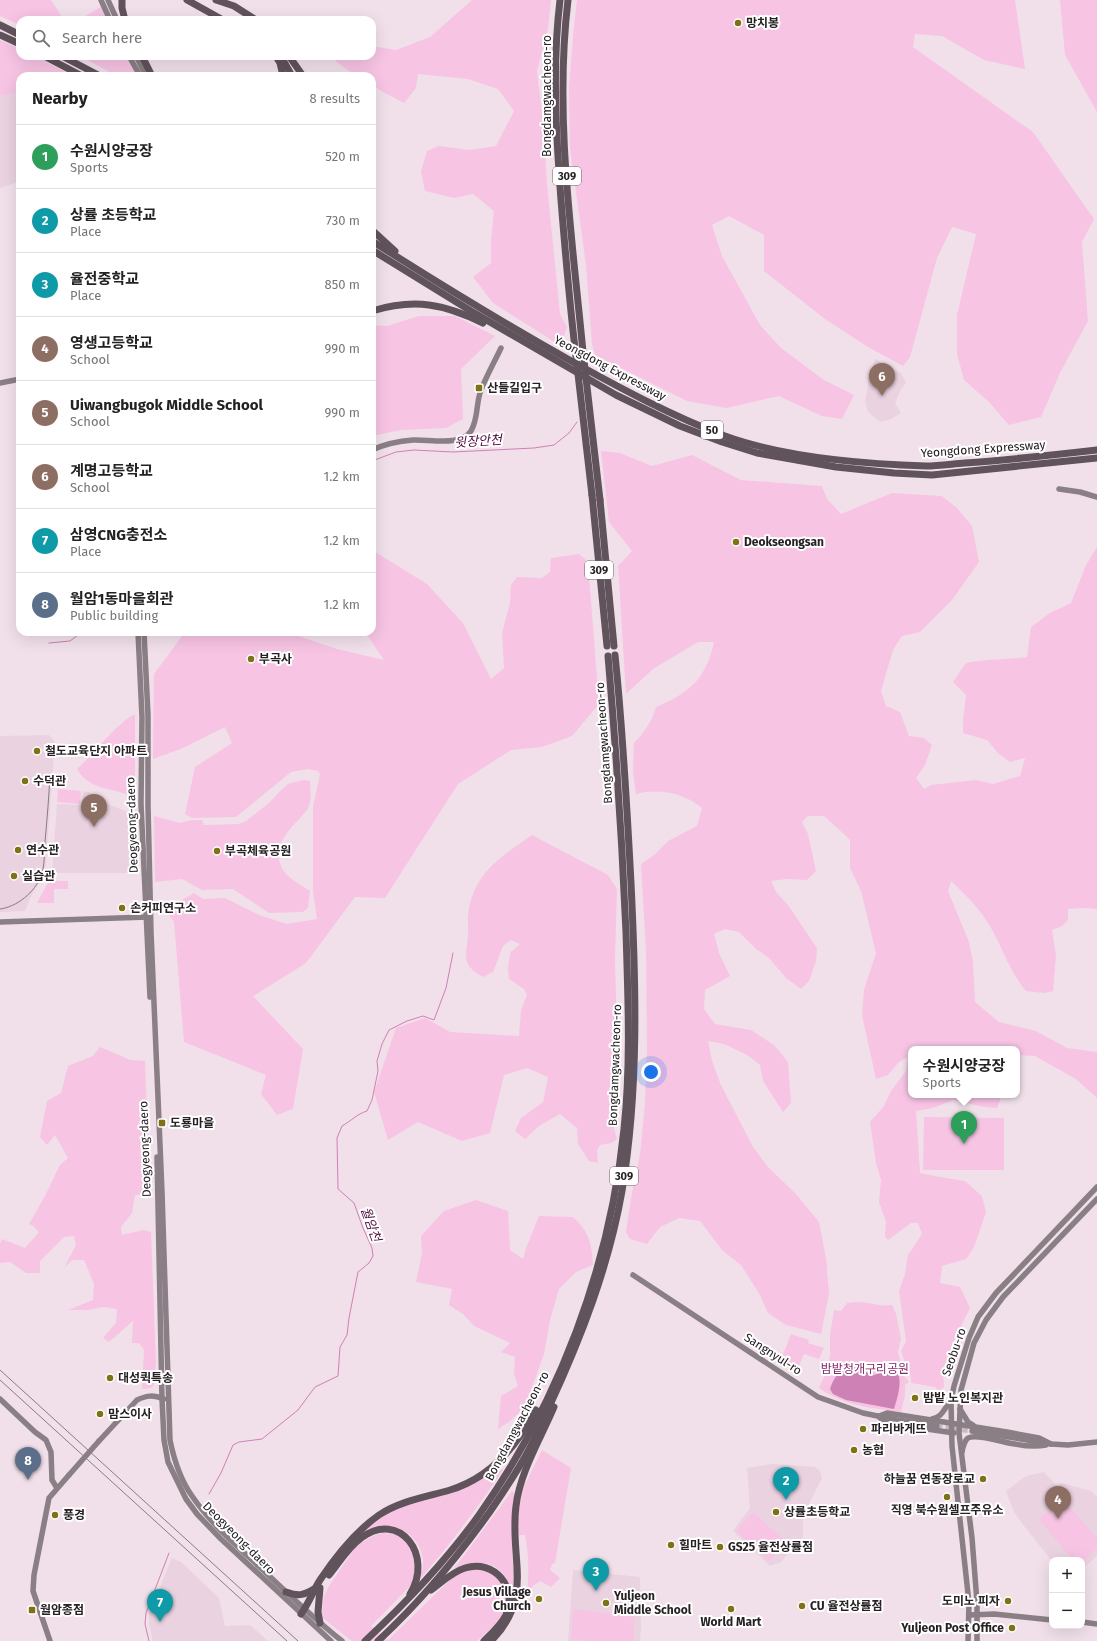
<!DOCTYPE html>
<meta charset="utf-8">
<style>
:root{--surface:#fff;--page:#f6f6f6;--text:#222;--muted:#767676;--line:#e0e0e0;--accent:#7d7315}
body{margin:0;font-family:"Fira Sans","Noto Sans KR",sans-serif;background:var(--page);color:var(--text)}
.controls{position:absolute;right:12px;bottom:12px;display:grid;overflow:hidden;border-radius:8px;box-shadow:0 4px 16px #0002}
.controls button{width:36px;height:36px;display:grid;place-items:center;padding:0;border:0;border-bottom:1px solid var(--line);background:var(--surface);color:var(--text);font:20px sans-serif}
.you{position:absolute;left:651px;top:1072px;width:14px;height:14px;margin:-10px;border:3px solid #fff;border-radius:50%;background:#1a73e8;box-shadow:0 0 0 6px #1a73e833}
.badge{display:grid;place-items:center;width:26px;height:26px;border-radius:50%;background:var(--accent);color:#fff;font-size:13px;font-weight:700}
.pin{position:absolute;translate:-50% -33px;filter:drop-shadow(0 1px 2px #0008)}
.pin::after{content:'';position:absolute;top:21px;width:14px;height:12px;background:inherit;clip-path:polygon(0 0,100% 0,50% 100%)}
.popup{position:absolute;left:908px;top:1046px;width:112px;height:52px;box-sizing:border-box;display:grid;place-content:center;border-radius:8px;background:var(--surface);filter:drop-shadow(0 1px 3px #0005);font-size:13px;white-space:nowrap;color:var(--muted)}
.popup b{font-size:15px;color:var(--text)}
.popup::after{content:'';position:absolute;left:50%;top:100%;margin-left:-8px;border:8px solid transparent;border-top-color:var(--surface)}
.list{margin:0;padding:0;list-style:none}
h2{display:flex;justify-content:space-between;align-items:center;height:52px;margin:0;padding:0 16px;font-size:17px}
h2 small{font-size:13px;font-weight:400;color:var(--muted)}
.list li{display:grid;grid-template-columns:26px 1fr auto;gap:12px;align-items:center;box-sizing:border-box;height:64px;padding:0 16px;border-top:1px solid var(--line)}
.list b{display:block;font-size:15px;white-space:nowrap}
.list p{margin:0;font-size:13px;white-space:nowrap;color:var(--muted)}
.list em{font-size:13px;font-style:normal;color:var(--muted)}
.icon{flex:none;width:22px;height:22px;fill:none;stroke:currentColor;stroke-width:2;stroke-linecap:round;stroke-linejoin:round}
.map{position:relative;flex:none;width:1097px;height:1641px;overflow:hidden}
.search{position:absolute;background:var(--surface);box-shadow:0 4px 16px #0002;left:16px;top:16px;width:360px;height:44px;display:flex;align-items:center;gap:10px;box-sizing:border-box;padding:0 14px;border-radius:12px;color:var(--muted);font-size:15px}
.panel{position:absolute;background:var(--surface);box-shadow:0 4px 16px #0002;left:16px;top:72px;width:360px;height:564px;border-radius:12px}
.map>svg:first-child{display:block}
.built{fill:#ead2e1}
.green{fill:#f7c4e4}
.water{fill:#ce81b4}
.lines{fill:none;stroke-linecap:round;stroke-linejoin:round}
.stream{stroke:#ce81b4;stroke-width:1}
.secondary-tunnel{stroke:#c9bac2;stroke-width:5.5;stroke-dasharray:5.5 3;stroke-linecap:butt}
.secondary{stroke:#897f85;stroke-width:5.5}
.highway{stroke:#61535c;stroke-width:7}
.rail{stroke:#877c82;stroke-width:1}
.secondary-bridge{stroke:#897f85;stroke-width:5.5}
.highway-bridge{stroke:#61535c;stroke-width:7}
.poi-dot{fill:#7d7315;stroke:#fff;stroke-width:1.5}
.labels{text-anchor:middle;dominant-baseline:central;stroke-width:4;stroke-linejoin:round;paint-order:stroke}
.shield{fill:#fff;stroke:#686466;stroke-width:1}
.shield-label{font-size:11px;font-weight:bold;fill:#272124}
.poi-label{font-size:12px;font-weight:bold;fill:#272124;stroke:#fff;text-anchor:start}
.street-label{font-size:12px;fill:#272124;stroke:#fff}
.park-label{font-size:12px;fill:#862c6d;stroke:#fff}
.water-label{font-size:13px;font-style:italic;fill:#4f0a3e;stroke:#fff}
</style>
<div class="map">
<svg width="1097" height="1641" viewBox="0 0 1097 1641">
<rect width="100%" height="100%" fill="#f1e0ea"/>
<g class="built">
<polygon points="20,92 20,181 0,188 0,96"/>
<polygon points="875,359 901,373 906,383 901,389 895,403 901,413 891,419 880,422 868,412 865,403 869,380"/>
<polygon points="49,735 55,742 45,874 32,894 25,911 0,912 0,736"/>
<polygon points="83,791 89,792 93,798 130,813 134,840 133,873 52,873 57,804 82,805"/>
<polygon points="772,1464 815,1467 820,1471 822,1478 803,1516 803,1537 781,1562 770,1566 733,1531 750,1508 747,1468"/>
<polygon points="1044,1472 1056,1485 1062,1483 1084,1489 1091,1491 1097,1497 1097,1556 1084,1568 1082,1568 1082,1560 1052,1560 1052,1561 1024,1526 1014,1512 1006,1491 1026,1476"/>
<polygon points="172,1558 181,1562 219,1598 225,1626 250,1625 268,1641 153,1641 149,1624 149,1613"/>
<polygon points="573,1570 640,1577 641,1628 640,1641 568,1641"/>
</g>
<g class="green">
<polygon points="0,0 51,0 64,20 20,20 20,25 0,16"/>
<path d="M472,0H551L548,29L537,71L544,130L547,184L560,314L567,327L561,346L493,303L473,277L491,263V240L494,211L473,194L454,198L425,191L421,171L427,151L439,146L469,150L496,146L514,111L498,89L468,79L418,74L416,88L404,103L381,91L372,84V76C353,76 344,69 331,56H372V46L396,50L430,37Z"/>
<polygon points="577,0 1015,0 1025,69 984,60 942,36 915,34 913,47 1033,132 1094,219 1082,242 1088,321 1060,373 1041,417 1009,425 989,402 964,380 957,354 957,315 976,234 952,227 937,258 910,357 903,366 868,347 825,319 764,271 764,235 729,216 712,225 722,256 760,325 781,348 824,380 854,395 842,419 822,416 779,396 726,408 687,401 595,355 592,344 586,265 570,148 569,88 573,36"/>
<polygon points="1060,0 1097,0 1097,112 1065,55"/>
<polygon points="102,6 109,20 79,20"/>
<polygon points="0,40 20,49 20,56 35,56 73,76 20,76 20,92 0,96"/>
<polygon points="80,56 127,56 137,76 117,76"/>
<polygon points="419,316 455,316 495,336 461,369 463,419 446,428 401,430 372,436 372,325 387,326"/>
<path d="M601,451L620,453L652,466L692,455L741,480L822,486L827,499L841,514L892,493L942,496L957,508L972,526L979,562L952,600L920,632L902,636L893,650L881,691L886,706L900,712L909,736L924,738L932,745L925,765L916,778L924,789L931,785L976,780L993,784L1020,776L1025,758L1010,762L999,754L987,740L963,733V719L966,695L953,682L966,663C986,659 1007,660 1027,657L1031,627L1050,613L1071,603L1086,565L1097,547V909L1082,908L1068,909V920L1062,926L1052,930L1056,956L1053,991L1044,993L1026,991C1010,972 1003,949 991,928C981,910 966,895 951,881L948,891L969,942L973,962L975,1002L999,1022L1036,1031L1067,1048L1097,1052V1098L1076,1079L1035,1056L1017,1055V1049H911V1095H1002L997,1108L984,1107L953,1100L933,1108L916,1111L920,1173L940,1177L965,1181L982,1196L986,1212L974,1247L966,1259L942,1266L940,1283L960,1287L970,1308L955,1338L943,1370L944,1387L939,1391L935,1387L911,1383V1377C905,1370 905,1360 901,1351L906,1341L899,1291L905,1274L908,1255L922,1234L918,1223H911L888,1240L885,1237L886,1222L879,1202L881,1180L876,1163L870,1122L884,1106L891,1091L906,1071L908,1057L899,1062L888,1075L876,1079L862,1015L864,990L876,953L861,891L850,868V840L845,835L824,816H808L802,822L808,834L816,871L807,880L786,879L771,881L776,892L788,905L817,948L816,961L809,981L801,989L786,978L769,958L756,949L739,932L725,929L714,934L719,953L730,976L705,990L704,1009L715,1024L751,1030L774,1045L788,1062L791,1103L783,1112L763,1081L760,1065L747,1055L724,1044L708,1041L712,1061L721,1085L753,1147L768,1167L796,1194L819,1222L826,1258L829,1294L821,1334L786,1325L768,1313L760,1295L741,1265L722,1250L700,1221L679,1218L660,1227L647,1244L630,1239L626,1232L631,1198L640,1154L645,1104L647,1050L646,952L641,864L654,855L668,841L697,826L702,808C684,793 659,788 636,794L633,772L634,743C644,733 652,721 656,707C676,699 697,687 706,666C710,659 712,650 714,642H698L653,669L626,694L618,566L632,551L609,522Z"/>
<polygon points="372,550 427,584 463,623 491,679 504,668 502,633 510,603 511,585 517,577 542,578 550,572 551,558 579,554 588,562 599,704 572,736 542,747 511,750 458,784 385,898 355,897 306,963 253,996 303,1049 293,1109 277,1115 261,1094 266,1075 184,1042 174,922 165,910 194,893 203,899 225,898 259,915 287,924 317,919 313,892 313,807 320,774 318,771 308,769 291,772 236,817 192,818 185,814 195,767 232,743 225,727 183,748 153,759 154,674 185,632 287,632 337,649 384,660 365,632 372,632"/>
<path d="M133,715H135V789L127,794C107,788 88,788 77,769C96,752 111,729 133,715Z"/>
<path d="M303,780L310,781C310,789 312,798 309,806C308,810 304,813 302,816C289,830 271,847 282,868C286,878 302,885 310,891L308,908L303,912L269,913L233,889L202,890L182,879L155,882L154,816L180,823L192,820H202L204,825L239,824L246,821L270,802L279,792L288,784Z"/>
<polygon points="58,789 81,791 80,804 57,802"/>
<path d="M532,835L608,875L617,889L615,960L618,1070L614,1129L617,1139L612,1143L600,1145L597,1150L598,1163L589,1161L578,1144L577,1128L560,1114L539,1126L525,1139L515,1131L521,1118L543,1102L548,1077L527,1068L504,1075L490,1133L462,1141L418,1122L388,1140L374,1092L396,1028L425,1018L450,1032L519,1036L521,1010L527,995L524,989L509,979L508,968L510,953L520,944L511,940L503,946L493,972L483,977C461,965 466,957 468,936C469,929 467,922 468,915C473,873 501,857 532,835Z"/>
<polygon points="49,881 68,881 68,889 54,889 54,903 37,903"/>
<polygon points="100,1047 131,1060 145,1061 150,1193 135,1195 132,1213 121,1227 122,1235 143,1230 151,1232 156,1363 154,1385 151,1388 142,1389 144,1350 139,1343 132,1343 133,1321 109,1342 103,1338 116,1323 117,1309 104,1307 88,1310 68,1310 93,1300 94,1284 84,1260 72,1260 64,1268 76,1245 74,1236 64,1237 40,1261 40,1273 26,1273 10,1262 0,1263 0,1244 2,1239 25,1248 39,1232 32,1225 29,1224 45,1196 60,1165 68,1158 55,1135 47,1145 40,1137 47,1101 61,1093 68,1066 93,1056"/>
<polygon points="924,1117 1004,1118 1004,1170 923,1170"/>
<path d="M476,1200L508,1211L510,1250L523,1259L526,1248L539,1216L573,1217C589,1232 592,1243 593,1265L576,1272L559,1289L550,1320L544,1354L525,1407L509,1422L498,1429L501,1396L518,1386L514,1374L515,1357L501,1352L510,1343L474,1326L463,1314L449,1305L452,1289L416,1282L422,1253L421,1236L444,1211Z"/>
<path d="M857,1302C870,1302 879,1307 892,1305L896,1314L901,1339L898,1352L904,1376L909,1382L905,1385V1395L901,1412C871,1408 845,1406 819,1388L826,1373L830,1356V1335L834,1310L841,1311L847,1303Z"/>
<polygon points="791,1334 809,1340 808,1343 824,1348 819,1359 804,1354 798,1368 780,1362"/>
<path d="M542,1450L571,1468L555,1563L552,1564L550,1570L560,1578L551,1587L540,1581L533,1586L527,1593C529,1573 529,1555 525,1535H519L517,1532L519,1507L524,1487Z"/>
<path d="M499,1466L503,1470C477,1508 450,1545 419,1580C421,1575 423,1569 423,1564C424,1543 404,1523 382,1527C374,1529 366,1534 358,1537L377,1519L397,1508L483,1477Z"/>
<path d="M512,1491L516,1494C505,1530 518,1568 512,1604C510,1596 509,1587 506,1579C497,1559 472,1561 454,1569Z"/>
<polygon points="1063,1500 1097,1538 1097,1548 1082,1562 1082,1560 1073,1560 1039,1519"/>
<polygon points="753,1512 786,1542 769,1561 736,1531"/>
<polygon points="384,1533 398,1535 412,1547 416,1576 410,1586 371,1626 388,1640 450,1580 461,1572 470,1569 490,1571 505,1585 507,1605 501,1619 477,1641 352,1641 348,1638 323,1618 322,1613 324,1596 329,1586 357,1545 375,1535"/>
<polygon points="573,1609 634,1617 634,1641 590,1641 571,1639"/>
</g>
<path class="water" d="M849,1364H857L871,1376L892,1369C906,1373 897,1399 894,1409L846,1400L833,1394L830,1389C834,1377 839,1371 849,1364Z"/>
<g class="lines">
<g class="stream">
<polyline points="372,461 396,452 414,450 453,452 534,448 554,445 569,433 577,422"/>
<polyline points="49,643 70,641 82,632"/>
<path d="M209,1494L221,1473L233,1445L239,1442L262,1439L298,1410L315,1387L338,1376L340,1347L347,1335L349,1318L358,1272L369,1263L373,1256L372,1248L363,1228L354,1203L338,1189L337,1138L342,1126C351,1121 357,1114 367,1111L372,1100L378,1071L377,1061L382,1044L389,1030L407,1021L423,1016L434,1020L446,988L453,953"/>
<polyline points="149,1641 145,1624 146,1613 169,1553"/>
</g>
<polyline class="secondary-tunnel" points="937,1426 972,1431"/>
<g class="secondary">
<polyline points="101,0 110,20"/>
<polyline points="108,0 117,20"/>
<polyline points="129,56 140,76"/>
<polyline points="136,56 146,76"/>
<polyline points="0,383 20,379"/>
<path d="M372,450C385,444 399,441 413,440C429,439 461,447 471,431C478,419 476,406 480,393C485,378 494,363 501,348"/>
<polyline points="1059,489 1080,492 1097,497"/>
<polyline points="138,632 142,717 141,804 150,997"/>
<path d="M144,632L148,715V806L151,932L162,1192L170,1440C174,1460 180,1479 192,1496C211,1524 237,1546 262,1569C288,1594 314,1619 342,1641"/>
<polyline points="0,922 148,917"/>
<polyline points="157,1157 162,1399 164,1440 168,1462 186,1499 197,1514 221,1539 331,1641"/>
<polyline points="633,1275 818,1397 863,1413 897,1420 937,1426"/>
<polyline points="0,1399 35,1432 46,1440 51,1452 52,1480 57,1488"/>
<polyline points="960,1409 968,1422 973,1425"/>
<polyline points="879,1416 887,1413 1007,1432 1039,1438 1051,1444"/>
<polyline points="879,1417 886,1423 954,1433"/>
<path d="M932,1419C943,1417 944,1408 951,1401"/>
<polyline points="972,1431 1051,1444 1068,1445 1097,1442"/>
<path d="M99,1441L137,1400C147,1395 154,1395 164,1399"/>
<path d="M962,1452C963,1447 964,1441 968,1438C976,1433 1005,1443 1015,1444C1025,1446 1036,1447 1046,1445"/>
<polyline points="969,1615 994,1614 1052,1620"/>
<polyline points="1082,1622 1097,1624"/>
<polyline points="50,1641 33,1591 34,1575 49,1498 69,1475"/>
<polyline points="968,1641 969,1603 952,1446 951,1401 954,1386 969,1338 978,1317 996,1293 1097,1187"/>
<polyline points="977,1641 977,1602 972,1538 959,1433 961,1390 974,1343 986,1320 1003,1297 1097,1199"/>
</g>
<g class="highway">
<polyline points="122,0 122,8 125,20"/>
<polyline points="187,0 223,20"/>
<polyline points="216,0 234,6 256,20"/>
<path d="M560,0C552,66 556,134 561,200C565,249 569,298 575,348"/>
<path d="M568,0C554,117 572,235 583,352"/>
<polyline points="0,25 20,35"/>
<polyline points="0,35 20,44"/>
<polyline points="44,56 82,76"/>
<polyline points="62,56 100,76"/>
<polyline points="142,56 152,76"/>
<polyline points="278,56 283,60 292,76"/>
<polyline points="289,56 303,76"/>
<polyline points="277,58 280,63 283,76"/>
<polyline points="372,230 395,251"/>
<path d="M372,241C438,283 505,324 573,362C622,389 672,416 725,436C783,457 863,464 926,466C938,466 952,464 965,463C1009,460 1053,455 1097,450"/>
<polyline points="372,250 471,311 616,395 680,426 722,442 757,453 836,467 894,473 932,475 1097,458"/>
<path d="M372,311C415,298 444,304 483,323"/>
<polyline points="592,495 607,646"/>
<polyline points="600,500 614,646"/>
<path d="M329,1575C339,1563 348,1547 361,1538C400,1509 434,1556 410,1594"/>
<path d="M431,1590C442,1582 452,1572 465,1568C494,1559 518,1587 506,1615C501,1625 492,1633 484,1641"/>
<path d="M286,1592C298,1596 303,1596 314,1589"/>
<path d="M301,1614C309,1603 313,1591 320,1580C336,1556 356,1531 379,1515C400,1501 426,1497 450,1490C490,1478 517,1446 536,1410"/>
<polyline points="320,1623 318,1612 320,1588"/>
<path d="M365,1641C407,1602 446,1561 479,1515C559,1402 610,1267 624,1129C631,1064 628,998 626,932C622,840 616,748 608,656"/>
<path d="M378,1641C419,1603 456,1559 489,1513C502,1494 515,1475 526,1455C535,1439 542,1423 549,1407C581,1338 609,1266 622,1191C639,1089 636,986 631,883C627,807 623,731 615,655"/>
<path d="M491,1641C535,1597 509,1558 516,1506C520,1472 541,1438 554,1407"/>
</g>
<g class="rail">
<path d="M0,909C17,907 35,892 41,876C45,866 44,853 45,842C47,819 49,797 50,774"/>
<polyline points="0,1370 298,1641"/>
<polyline points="0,1380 287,1641"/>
</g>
<polyline class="secondary-bridge" points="69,1475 99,1441"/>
<g class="highway-bridge">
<polyline points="575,348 592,495"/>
<polyline points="583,352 600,500"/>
</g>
</g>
<g class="poi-dot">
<circle cx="738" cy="23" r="4"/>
<rect x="475" y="384" width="8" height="8" rx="2"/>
<circle cx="736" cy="542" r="4"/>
<circle cx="251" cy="659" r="4"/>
<circle cx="37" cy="751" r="4"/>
<circle cx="25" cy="781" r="4"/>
<circle cx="18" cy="850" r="4"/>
<circle cx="217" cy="851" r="4"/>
<circle cx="14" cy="876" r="4"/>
<circle cx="122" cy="908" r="4"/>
<rect x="158" y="1119" width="8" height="8" rx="2"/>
<circle cx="110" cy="1378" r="4"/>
<circle cx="915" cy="1398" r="4"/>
<circle cx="100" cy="1414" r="4"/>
<circle cx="863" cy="1429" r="4"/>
<circle cx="854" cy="1450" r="4"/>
<circle cx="983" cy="1479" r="4"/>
<circle cx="947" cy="1497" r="4"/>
<circle cx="776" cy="1512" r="4"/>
<circle cx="55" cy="1515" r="4"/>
<circle cx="671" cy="1545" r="4"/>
<circle cx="720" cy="1547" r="4"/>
<circle cx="539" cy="1599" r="4"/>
<circle cx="1008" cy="1601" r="4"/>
<circle cx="606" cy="1603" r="4"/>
<circle cx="802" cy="1606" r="4"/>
<circle cx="731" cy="1609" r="4"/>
<rect x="28" y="1606" width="8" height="8" rx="2"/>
<circle cx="1012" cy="1628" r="4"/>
</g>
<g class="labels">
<g class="shield">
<rect x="553" y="167" width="28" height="18" rx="3"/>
<rect x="701" y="421" width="22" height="18" rx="3"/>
<rect x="585" y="561" width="28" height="18" rx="3"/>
<rect x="610" y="1167" width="28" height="18" rx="3"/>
</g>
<g class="shield-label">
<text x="567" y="176">309</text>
<text x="712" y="430">50</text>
<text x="599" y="570">309</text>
<text x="624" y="1176">309</text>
</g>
<g class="poi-label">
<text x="746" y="23">망치봉</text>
<text x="487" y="388">산들길입구</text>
<text x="744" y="542">Deokseongsan</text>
<text x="259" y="659">부곡사</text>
<text x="45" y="751">철도교육단지 아파트</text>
<text x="33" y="781">수덕관</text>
<text x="26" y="850">연수관</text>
<text x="225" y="851">부곡체육공원</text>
<text x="22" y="876">실습관</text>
<text x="130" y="908">손커피연구소</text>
<text x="170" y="1123">도룡마을</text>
<text x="118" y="1378">대성퀵특송</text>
<text x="923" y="1398">밤밭 노인복지관</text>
<text x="108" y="1414">맘스이사</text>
<text x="871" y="1429">파리바게뜨</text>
<text x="862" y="1450">농협</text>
<text x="975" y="1479" text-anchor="end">하늘꿈 연동장로교</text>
<text x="947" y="1510" text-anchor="middle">직영 북수원셀프주유소</text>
<text x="784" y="1512">상률초등학교</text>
<text x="63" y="1515">풍경</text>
<text x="679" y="1545">힐마트</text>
<text x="728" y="1547">GS25 율전상률점</text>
<text x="531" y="1592" text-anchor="end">Jesus Village<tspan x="531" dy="14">Church</tspan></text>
<text x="614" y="1596">Yuljeon<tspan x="614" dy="14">Middle School</tspan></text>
<text x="1000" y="1601" text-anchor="end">도미노 피자</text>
<text x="810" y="1606">CU 율전상률점</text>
<text x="40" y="1610">월암종점</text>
<text x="731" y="1622" text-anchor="middle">World Mart</text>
<text x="1004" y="1628" text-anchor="end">Yuljeon Post Office</text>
</g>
<g class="street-label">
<text transform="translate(547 96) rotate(-90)">Bongdamgwacheon-ro</text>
<text transform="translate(610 368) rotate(28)">Yeongdong Expressway</text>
<text transform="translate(983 449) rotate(-4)">Yeongdong Expressway</text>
<text transform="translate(604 743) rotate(-94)">Bongdamgwacheon-ro</text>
<text transform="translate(132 825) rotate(-92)">Deogyeong-daero</text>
<text transform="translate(615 1065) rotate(-88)">Bongdamgwacheon-ro</text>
<text transform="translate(145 1149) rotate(-92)">Deogyeong-daero</text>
<text transform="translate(954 1352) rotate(-71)">Seobu-ro</text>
<text transform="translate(773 1354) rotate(33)">Sangnyul-ro</text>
<text transform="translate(517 1426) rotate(-62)">Bongdamgwacheon-ro</text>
<text transform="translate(239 1538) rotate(45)">Deogyeong-daero</text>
</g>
<g class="park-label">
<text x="865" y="1369">밤밭청개구리공원</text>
</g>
<g class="water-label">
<text transform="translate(478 441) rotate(-4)">윗장안천</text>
<text transform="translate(371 1224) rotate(70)">월암천</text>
</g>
</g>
</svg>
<div class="controls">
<button>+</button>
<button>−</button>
</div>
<div class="you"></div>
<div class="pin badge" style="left:964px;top:1144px;background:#2e9e5b">1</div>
<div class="popup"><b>수원시양궁장</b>Sports</div>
<div class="pin badge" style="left:786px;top:1500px;background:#0f9aa8">2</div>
<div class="pin badge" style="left:596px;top:1591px;background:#0f9aa8">3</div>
<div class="pin badge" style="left:1058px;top:1519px;background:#8d6e63">4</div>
<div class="pin badge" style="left:94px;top:827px;background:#8d6e63">5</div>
<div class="pin badge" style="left:882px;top:396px;background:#8d6e63">6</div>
<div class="pin badge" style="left:160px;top:1622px;background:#0f9aa8">7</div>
<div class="pin badge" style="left:28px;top:1480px;background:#5c6f8a">8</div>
<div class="search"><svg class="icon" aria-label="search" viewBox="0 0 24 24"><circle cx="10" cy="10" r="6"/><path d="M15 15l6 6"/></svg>Search here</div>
<section class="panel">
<h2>Nearby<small>8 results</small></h2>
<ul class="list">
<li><span class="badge" style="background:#2e9e5b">1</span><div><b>수원시양궁장</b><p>Sports</p></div><em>520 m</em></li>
<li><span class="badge" style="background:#0f9aa8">2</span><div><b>상률 초등학교</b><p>Place</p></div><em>730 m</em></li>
<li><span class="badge" style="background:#0f9aa8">3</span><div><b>율전중학교</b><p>Place</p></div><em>850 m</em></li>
<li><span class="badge" style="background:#8d6e63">4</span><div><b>영생고등학교</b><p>School</p></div><em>990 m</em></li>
<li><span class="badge" style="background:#8d6e63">5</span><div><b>Uiwangbugok Middle School</b><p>School</p></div><em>990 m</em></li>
<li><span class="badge" style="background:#8d6e63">6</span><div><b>계명고등학교</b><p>School</p></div><em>1.2 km</em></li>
<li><span class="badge" style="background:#0f9aa8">7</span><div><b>삼영CNG충전소</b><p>Place</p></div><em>1.2 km</em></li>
<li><span class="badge" style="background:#5c6f8a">8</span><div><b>월암1동마을회관</b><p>Public building</p></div><em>1.2 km</em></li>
</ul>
</section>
</div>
